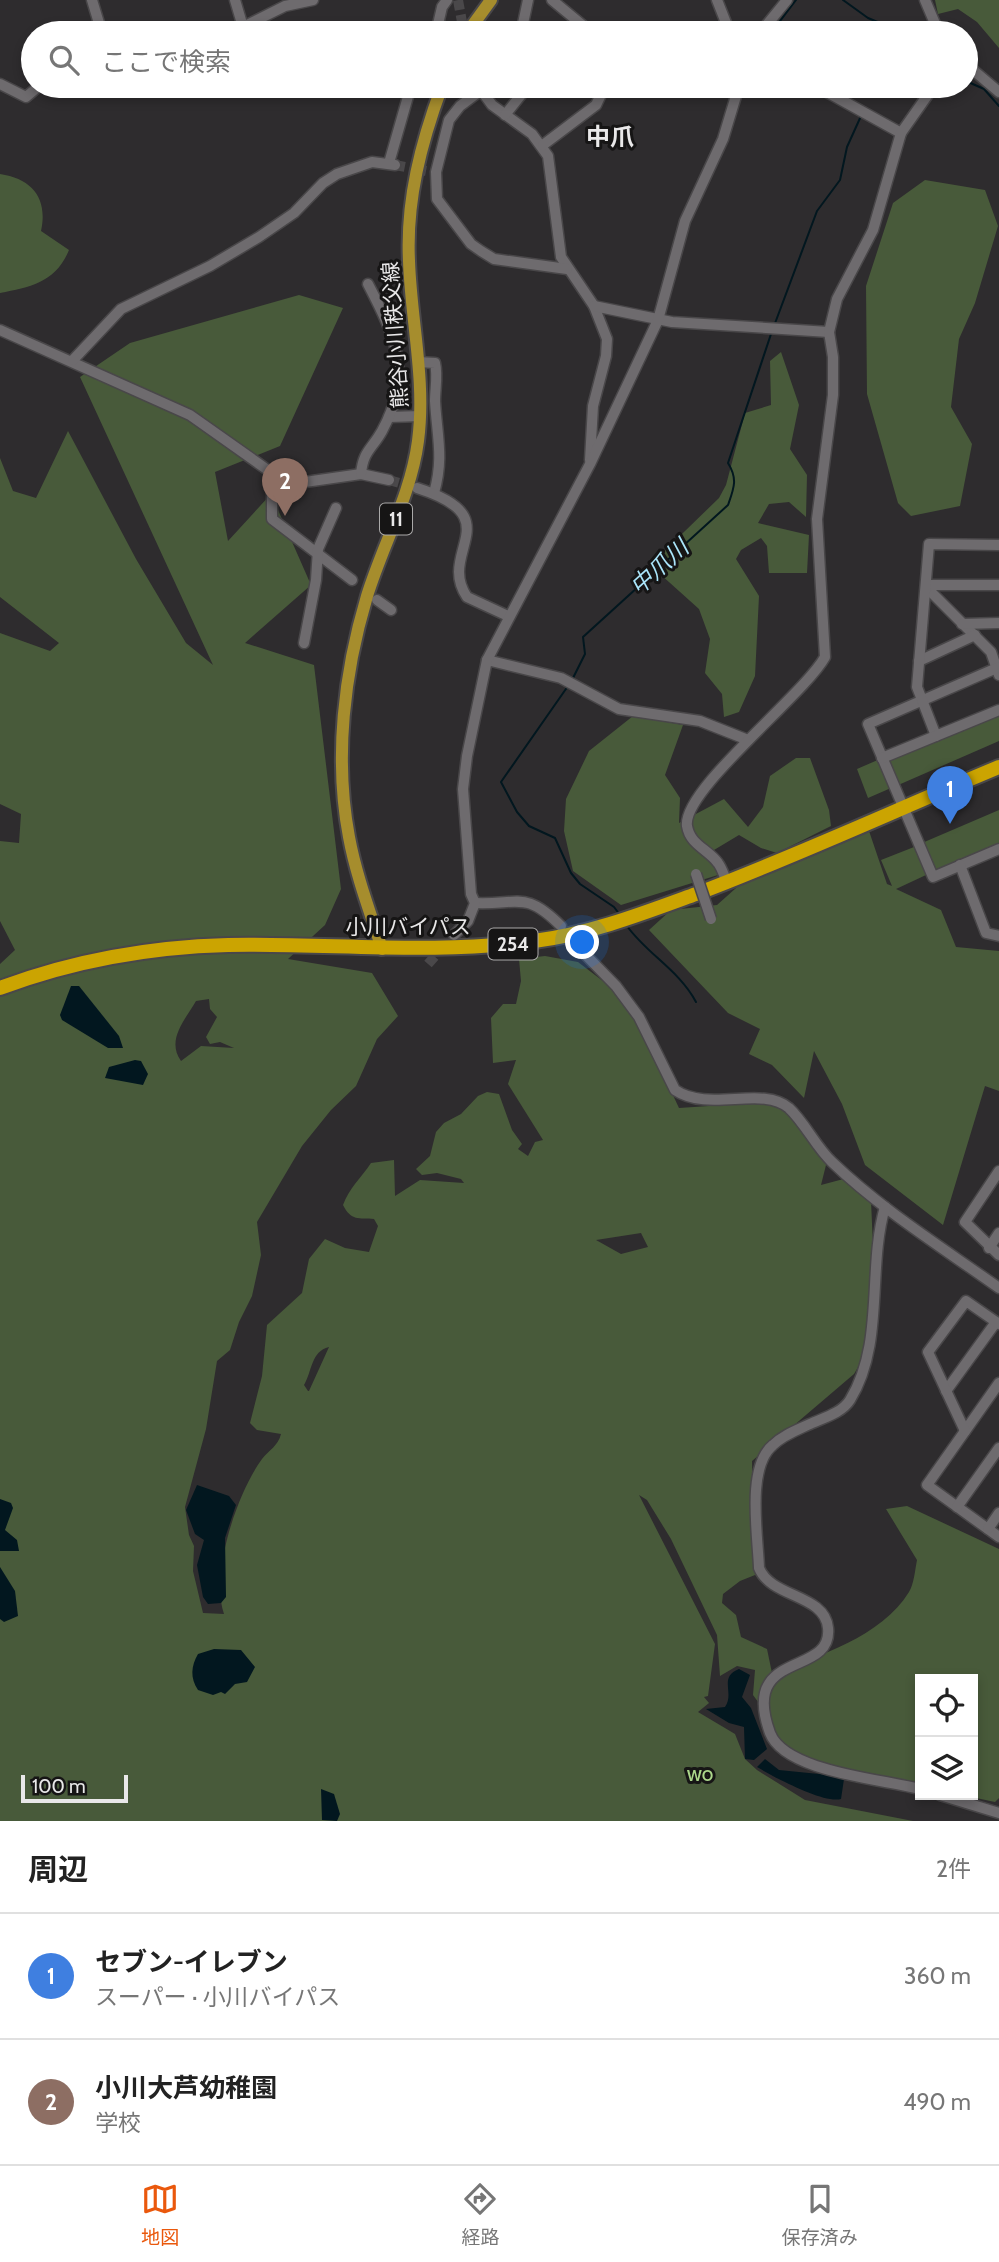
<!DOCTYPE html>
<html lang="ja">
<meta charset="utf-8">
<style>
:root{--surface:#fff;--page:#f6f6f6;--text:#222;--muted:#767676;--line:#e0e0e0;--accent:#ea580c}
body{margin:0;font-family:Cabin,"Noto Sans JP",sans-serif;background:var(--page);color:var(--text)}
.controls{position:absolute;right:21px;bottom:21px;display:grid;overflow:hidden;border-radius:0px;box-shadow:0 4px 10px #0003}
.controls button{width:63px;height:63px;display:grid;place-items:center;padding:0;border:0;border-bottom:2px solid var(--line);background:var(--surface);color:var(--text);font:35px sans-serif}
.scale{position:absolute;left:21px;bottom:18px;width:107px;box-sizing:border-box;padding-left:7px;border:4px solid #e9e8e9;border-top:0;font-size:19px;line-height:24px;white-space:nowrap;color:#e9e8e9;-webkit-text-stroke:5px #161515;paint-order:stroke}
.you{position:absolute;left:583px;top:943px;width:24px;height:24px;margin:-18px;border:5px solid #fff;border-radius:50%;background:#1a73e8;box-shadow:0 0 0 10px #1a73e833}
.badge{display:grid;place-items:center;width:46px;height:46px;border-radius:50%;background:var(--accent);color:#fff;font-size:23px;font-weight:700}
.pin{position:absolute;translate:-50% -58px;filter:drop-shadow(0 2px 4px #0008)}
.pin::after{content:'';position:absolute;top:37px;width:24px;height:21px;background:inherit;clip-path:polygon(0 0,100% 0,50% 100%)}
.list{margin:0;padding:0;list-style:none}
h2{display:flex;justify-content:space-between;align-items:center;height:91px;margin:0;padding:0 28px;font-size:30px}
h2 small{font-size:23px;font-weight:400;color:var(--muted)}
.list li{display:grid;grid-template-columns:46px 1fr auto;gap:21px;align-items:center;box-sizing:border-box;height:126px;padding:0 28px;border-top:2px solid var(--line)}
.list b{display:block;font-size:26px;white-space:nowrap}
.list p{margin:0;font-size:23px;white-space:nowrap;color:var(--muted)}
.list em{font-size:23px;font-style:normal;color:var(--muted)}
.icon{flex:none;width:38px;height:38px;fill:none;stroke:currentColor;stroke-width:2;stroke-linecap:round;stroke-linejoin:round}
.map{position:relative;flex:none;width:999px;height:1821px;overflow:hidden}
.search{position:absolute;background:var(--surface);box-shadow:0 4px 10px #0003;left:21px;right:21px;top:21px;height:77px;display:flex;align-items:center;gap:18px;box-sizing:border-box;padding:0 24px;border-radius:38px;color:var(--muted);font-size:26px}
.sheet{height:343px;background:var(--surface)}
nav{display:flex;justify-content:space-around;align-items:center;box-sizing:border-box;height:98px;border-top:2px solid var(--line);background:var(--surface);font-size:19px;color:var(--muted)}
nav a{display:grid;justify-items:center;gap:4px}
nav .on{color:var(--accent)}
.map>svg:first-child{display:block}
.green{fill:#485a3a;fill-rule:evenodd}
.water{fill:#02171f}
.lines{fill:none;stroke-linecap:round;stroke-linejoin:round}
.stream{stroke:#02171f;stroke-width:2}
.minor-tunnel{stroke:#4a484a;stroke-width:10;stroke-dasharray:10 5;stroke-linecap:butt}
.minor-casing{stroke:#494749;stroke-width:13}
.major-casing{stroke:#494749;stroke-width:16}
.highway-casing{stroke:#494749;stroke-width:18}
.minor{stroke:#6e6b6e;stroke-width:10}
.major{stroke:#a68d2d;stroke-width:12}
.highway{stroke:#cba401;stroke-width:14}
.minor-bridge-casing{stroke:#494749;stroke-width:13;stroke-linecap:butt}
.minor-bridge{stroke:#6e6b6e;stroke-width:10}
.labels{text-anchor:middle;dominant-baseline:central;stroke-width:6;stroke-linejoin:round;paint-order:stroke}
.shield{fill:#161515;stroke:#aaa9a9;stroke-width:2}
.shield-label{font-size:19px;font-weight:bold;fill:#e9e8e9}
.street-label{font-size:21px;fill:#e9e8e9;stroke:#161515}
.park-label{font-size:21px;fill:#abd68a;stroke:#161515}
.water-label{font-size:23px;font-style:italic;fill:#aae5fa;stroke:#161515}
.quarter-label{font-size:24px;font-weight:bold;fill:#e9e8e9;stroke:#161515}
</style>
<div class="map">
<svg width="999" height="1821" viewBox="0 0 999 1821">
<rect width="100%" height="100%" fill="#2e2c2e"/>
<g class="green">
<polygon points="935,0 999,0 999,48 977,22 958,9 938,14"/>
<path d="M0,174C33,179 48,199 41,231L69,250C56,282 31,287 0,293Z"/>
<polygon points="925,180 985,190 998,226 975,303 959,339 951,407 972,444 960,506 911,516 898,503 867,394 866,286 893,203"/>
<path d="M299,295L343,308L280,446L215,472L228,541L271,494L311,585L245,643L314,665L341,889L325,925L288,959L372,973L398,1016L377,1039L356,1086L331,1110L302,1146L257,1222L261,1255L252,1296L239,1322L230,1350L217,1361L206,1429L185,1507L189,1535L194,1546L193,1571L203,1613L224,1614C210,1574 237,1493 262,1459C269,1450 278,1446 281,1434L257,1430L250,1423L262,1376L267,1325L302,1293L309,1259L325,1239L345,1248L369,1252L378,1226L374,1219C359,1218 351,1221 343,1205C349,1188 361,1178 371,1163L394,1160L395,1196L420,1180L464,1183L461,1179L437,1173L422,1175L416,1169L430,1156L436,1132L444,1123L461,1114L478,1096L487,1092L499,1094L512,1130L522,1144L518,1149L528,1156L535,1142L543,1140L508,1084L516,1060L493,1063L491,1018L503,1004H516L521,981L519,959L545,956L578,962L629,1001L679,1108L754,1103L783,1106L827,1161L821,1185L851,1177L871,1201L877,1335L854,1374L752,1461L755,1575L740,1581L723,1594L722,1603L736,1615L741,1637L767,1649L772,1673C819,1656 881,1637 909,1592C914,1584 915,1570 917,1560L886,1509L907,1506L999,1549V1798L995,1802L962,1795H973V1679H920V1785C871,1774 803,1771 770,1730V1718L753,1695L755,1670L737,1666L720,1676L717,1635L671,1539L647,1500L639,1495L715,1644L708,1696L704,1697L709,1703L698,1712L735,1734L745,1759L757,1770L805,1800L913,1821H0V964L15,950L0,921V841L19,843L21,814L0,804V633L50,651L59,643L0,597V458L13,491L36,498L68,431L136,559L186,643L213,665L80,377L130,343ZM209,999L210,1009L217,1017L206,1037L210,1044L220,1042L234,1048L201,1046L181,1061C166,1040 185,1020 196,1001ZM641,1233L648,1247L621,1254L596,1240ZM329,1347L309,1391H308L304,1385C312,1372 311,1351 329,1347Z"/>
<polygon points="781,352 799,405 790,449 807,475 806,517 789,502 769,504 758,523 809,535 807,573 769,573 767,546 761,538 741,550 736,559 759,596 755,676 739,712 724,717 722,694 705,673 710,639 699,609 650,565 719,498 726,485 745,413 771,405 770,361"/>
<polygon points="633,716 683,725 665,775 680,798 679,823 724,799 748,827 763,807 770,776 796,758 810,758 829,810 831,826 777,853 761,848 739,835 714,850 718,875 621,905 573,871 564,831 566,799 589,751"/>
<polygon points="999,716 999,741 896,786 887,765 889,759"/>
<polygon points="880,759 891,788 868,798 857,769"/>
<polygon points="999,810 999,845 934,870 922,843"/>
<polygon points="868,828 887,884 892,886 881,860 914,847 926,875 896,889 941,910 956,947 999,951 999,1091 985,1086 943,1225 865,1165 842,1104 814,1051 804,1098 772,1065 749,1054 760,1029 728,1013 649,930 671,910 717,905 745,880"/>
</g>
<g class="water">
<polygon points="71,986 79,986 119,1036 123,1048 108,1048 62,1020 60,1015"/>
<polygon points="135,1060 141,1061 148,1074 143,1085 105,1078 109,1067"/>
<polygon points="197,1485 229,1496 236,1505 225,1538 226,1597 221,1603 208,1604 203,1597 197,1565 204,1540 195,1534 186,1510"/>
<polygon points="0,1499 11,1503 13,1508 5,1530 17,1540 19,1551 0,1551"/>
<polygon points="0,1567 15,1591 18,1616 4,1622 0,1619"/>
<path d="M214,1649L241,1650L255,1667L247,1682L235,1684L225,1694L221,1692L213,1695L198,1690C190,1678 191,1666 198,1654Z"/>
<path d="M739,1669L750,1675L742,1697L751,1708L767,1749L754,1760L745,1759L744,1727L729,1723L706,1709L725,1707C735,1693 718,1677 739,1669Z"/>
<path d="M765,1759L779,1770L839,1776L844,1779L841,1799C824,1804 774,1777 757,1767Z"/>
<polygon points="321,1789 334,1794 340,1814 337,1821 322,1820"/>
</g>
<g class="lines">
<g class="stream">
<polyline points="843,0 868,18 904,33"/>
<polyline points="771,33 796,0"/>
<polyline points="966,81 984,89 999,106"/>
<polyline points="774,326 817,211 840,180 847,147 861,116 805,86"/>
<path d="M573,678L585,654L583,637L728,505C734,488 738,479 728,463L772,331"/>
<polyline points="568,686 501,782 517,812 529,826 555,838 571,873 580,884 614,907 620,915"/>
<path d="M627,926C647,954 679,970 696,1002"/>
</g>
<g class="minor-tunnel">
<polyline points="458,0 464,33"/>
<polyline points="395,165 426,171"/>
<polyline points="389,480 414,487"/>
<polyline points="428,964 444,946"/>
</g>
<g class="minor-casing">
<g id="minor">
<polyline points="92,0 102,33"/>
<polyline points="235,0 243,27"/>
<polyline points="552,0 592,33"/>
<polyline points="717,0 730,33"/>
<polyline points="925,0 939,33"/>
<polyline points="231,33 285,6 313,0"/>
<polyline points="436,33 442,7 447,0"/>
<polyline points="521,33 528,0"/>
<polyline points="760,33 787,0"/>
<polyline points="966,64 999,92"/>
<polyline points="0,84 26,97 39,86"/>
<polyline points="478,86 492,105 532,134 548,156 561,257 594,306 607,339 606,356 593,406 590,460"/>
<polyline points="816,86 901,133"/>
<polyline points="480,91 460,106 449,120 436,172 437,199 471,244 481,251 494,259 567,269"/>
<polyline points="505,115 525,90 533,86"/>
<polyline points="543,145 596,105 605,86"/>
<polyline points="389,163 411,86"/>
<polyline points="594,306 672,322 829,332"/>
<polyline points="0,330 190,415 272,473 305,482 361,474 389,480"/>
<polyline points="73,360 121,309 210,266 259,237 294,213 323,183 337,174 372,162 395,165"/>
<path d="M418,362L435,363C438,375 435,389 435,401C437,436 444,458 434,493"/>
<polyline points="389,417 421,416"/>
<polyline points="272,473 272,519 352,580"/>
<path d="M361,474C363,451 372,449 382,431C413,374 396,338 368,284"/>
<path d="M417,488C512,518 436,552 467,597L508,616"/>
<polyline points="926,587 991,652 999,675"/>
<polyline points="926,587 931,585 999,585"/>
<polyline points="377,600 391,610"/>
<polyline points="962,624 999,623"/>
<polyline points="304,643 316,580 318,549 336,508"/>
<polyline points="487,660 561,678 619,709 700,721 748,740"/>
<polyline points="919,661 975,635"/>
<polyline points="999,667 868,724 933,877 999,849"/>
<polyline points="936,736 917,687 929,544 999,545"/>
<polyline points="882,758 999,710"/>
<polyline points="960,865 986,933 999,936"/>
<path d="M727,882C724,876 722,868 718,863C708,849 690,845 687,826C682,790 803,696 825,657L817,519L833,395V357L829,332L837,299L873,230L901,133L934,86"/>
<path d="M475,903C519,905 525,890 561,926"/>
<polyline points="454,935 468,921 475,903 471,894 463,789 467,756 487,660 590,464 658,320 685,221 723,139 739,86"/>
<path d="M576,945L616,986L639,1017L675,1090C709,1113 762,1085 789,1108C805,1123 816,1147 832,1162C882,1210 943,1248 999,1288"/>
<polyline points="999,1171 965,1222 999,1255"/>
<path d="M885,1207C867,1269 885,1343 850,1400C842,1413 823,1418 810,1424C797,1430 783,1435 773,1445C746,1467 758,1536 759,1568C771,1598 825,1594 828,1628C833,1678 739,1648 770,1733C785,1772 882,1779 920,1789"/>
<polyline points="989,1248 999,1233"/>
<polyline points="999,1383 927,1485 999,1537"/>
<polyline points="946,1391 996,1322"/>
<polyline points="965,1431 928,1352 966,1301 999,1324"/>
<polyline points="957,1507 999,1448"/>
<polyline points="988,1529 999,1513"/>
<polyline points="940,1795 999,1813"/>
</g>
</g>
<g class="major-casing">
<g id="major">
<polyline points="467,33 491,0"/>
<path d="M382,949C370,912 356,875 349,837C334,758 344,673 367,596C383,544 411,495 418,441C426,381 411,321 409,261C406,200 421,143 442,86"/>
</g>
</g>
<g class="highway-casing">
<path id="highway" d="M0,988C72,961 151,947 228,945C331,943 432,955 534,941C590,934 644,913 696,894C799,855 898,809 999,767"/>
</g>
<use href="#minor" class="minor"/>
<use href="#major" class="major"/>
<use href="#highway" class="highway"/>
<g class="minor-bridge-casing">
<polyline id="minor-bridge" points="696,874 711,919"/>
</g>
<use href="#minor-bridge" class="minor-bridge"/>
</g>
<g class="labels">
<g class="shield">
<rect x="380" y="503.5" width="32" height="31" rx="5"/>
<rect x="488.5" y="928.5" width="49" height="31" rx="5"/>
</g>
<g class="shield-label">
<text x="396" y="519">11</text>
<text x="513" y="944">254</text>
</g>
<g class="street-label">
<text transform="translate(395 335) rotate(-94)">熊谷小川秩父線</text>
<text x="408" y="926">小川バイパス</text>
</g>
<g class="park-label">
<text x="700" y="1773">wo</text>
</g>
<g class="water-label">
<text transform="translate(659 567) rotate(-42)">中爪川</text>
</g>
<g class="quarter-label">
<text x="610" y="136">中爪</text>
</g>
</g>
</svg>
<div class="controls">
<button><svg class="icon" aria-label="locate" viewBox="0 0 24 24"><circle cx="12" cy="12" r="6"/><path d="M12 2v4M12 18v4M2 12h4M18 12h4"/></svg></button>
<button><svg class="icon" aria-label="layers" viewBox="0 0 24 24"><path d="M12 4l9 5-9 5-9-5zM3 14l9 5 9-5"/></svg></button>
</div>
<div class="scale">100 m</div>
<div class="you"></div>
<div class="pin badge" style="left:950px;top:824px;background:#3f7fe0">1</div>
<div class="pin badge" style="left:285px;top:516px;background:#8d6e63">2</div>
<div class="search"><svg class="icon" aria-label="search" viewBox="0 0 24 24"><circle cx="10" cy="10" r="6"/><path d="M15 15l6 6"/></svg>ここで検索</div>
</div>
<section class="sheet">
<h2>周辺<small>2件</small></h2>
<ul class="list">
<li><span class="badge" style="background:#3f7fe0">1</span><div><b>セブン-イレブン</b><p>スーパー · 小川バイパス</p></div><em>360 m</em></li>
<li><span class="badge" style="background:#8d6e63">2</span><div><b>小川大芦幼稚園</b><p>学校</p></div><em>490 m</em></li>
</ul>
</section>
<nav>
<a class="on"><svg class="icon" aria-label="map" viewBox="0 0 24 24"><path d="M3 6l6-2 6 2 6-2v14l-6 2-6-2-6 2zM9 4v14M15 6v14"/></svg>地図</a>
<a><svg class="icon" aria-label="directions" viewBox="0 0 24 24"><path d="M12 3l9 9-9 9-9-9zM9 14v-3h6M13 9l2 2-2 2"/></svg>経路</a>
<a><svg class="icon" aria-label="saved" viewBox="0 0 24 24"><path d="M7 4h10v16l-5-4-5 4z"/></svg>保存済み</a>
</nav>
